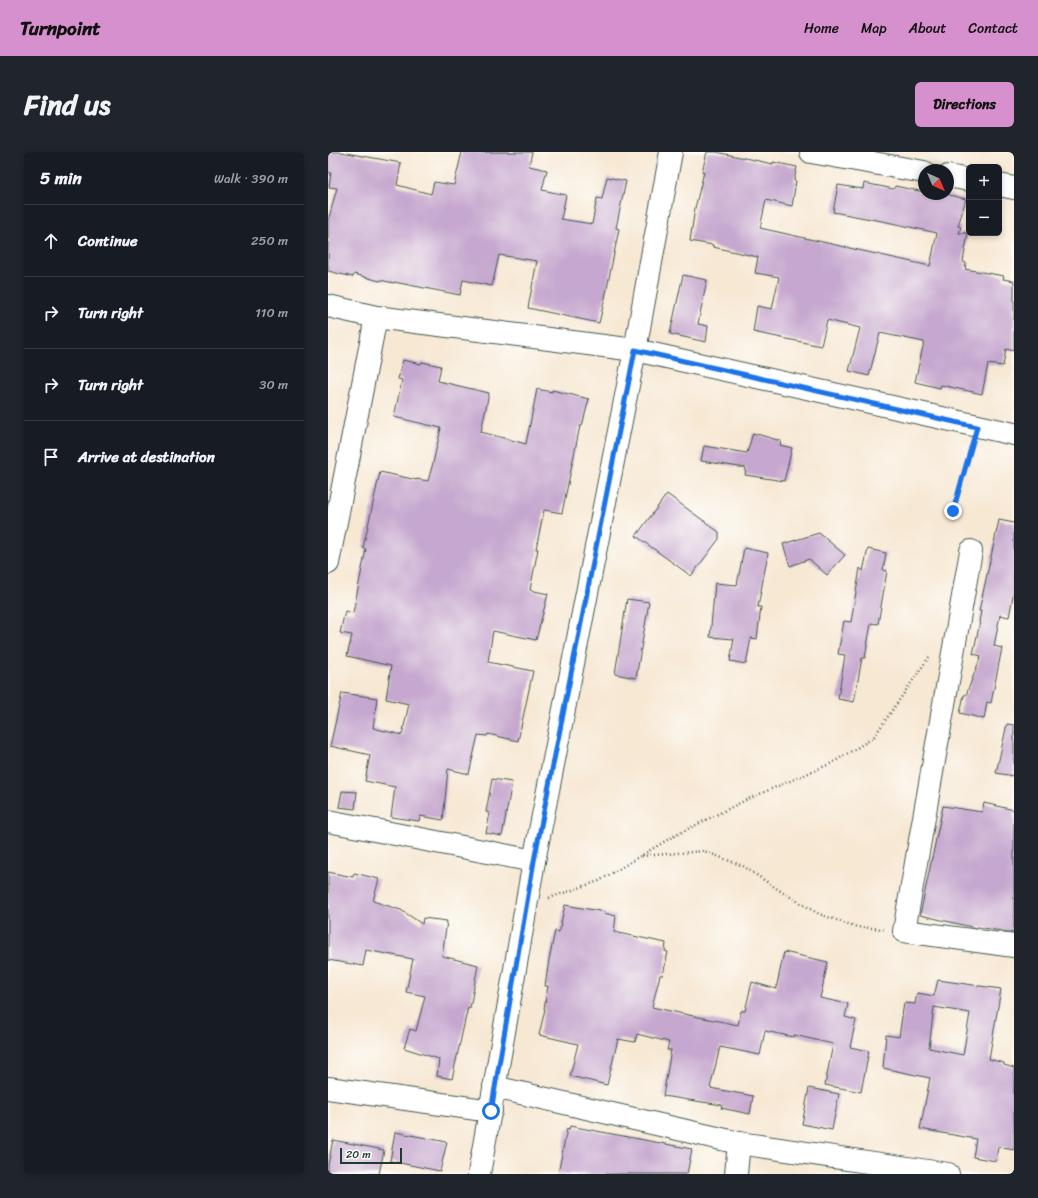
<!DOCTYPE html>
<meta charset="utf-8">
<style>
:root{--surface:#171b24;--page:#20242c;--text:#f1f3f6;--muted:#9ea1a6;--line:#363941;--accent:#d690ce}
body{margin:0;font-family:Sriracha,sans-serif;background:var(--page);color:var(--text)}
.controls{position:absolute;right:12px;top:12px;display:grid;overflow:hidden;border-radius:6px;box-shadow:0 2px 6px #0003}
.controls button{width:36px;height:36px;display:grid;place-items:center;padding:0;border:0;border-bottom:1px solid var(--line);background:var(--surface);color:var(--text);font:20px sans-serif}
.compass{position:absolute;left:590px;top:12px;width:36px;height:36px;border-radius:50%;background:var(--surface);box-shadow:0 2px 6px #0003;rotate:136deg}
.scale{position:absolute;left:12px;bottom:10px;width:62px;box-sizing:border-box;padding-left:4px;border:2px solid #1f3d34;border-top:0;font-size:11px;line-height:14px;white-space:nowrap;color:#1f3d34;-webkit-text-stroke:3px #fdfcf7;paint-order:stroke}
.stop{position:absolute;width:12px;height:12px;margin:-9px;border:3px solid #1a73e8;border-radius:50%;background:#fff}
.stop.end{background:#1a73e8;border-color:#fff;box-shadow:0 1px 4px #0008}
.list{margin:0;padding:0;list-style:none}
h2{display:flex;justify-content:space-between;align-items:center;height:52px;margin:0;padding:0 16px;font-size:17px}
h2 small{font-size:13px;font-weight:400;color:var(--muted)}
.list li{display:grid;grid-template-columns:26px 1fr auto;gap:12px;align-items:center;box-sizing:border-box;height:72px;padding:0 16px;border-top:1px solid var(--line)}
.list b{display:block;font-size:15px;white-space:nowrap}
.list em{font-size:13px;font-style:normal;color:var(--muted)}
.icon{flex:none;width:22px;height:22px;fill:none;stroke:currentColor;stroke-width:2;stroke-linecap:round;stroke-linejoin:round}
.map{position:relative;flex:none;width:686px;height:1022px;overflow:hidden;border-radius:6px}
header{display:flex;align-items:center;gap:24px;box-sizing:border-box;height:56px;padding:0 20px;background:var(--accent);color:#111}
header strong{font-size:19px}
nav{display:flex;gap:22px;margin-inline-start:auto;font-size:14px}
.intro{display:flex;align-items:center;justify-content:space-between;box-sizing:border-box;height:96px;padding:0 24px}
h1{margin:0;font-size:28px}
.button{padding:10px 18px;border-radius:6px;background:var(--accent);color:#111;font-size:14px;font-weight:700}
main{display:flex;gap:24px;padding:0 24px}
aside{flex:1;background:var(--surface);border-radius:6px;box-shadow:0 2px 6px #0003}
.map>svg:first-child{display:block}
.building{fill:#c6a7cf;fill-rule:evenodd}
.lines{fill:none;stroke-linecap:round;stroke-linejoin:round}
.minor-casing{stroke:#3f574c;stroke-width:24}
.path{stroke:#3f574c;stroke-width:2.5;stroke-dasharray:1 3;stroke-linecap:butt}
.minor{stroke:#fff;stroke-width:22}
.route{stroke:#1a73e8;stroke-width:5}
</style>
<header>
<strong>Turnpoint</strong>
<nav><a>Home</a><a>Map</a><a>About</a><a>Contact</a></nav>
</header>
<div class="intro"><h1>Find us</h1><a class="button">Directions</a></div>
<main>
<aside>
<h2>5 min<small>Walk · 390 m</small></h2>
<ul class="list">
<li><svg class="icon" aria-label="ahead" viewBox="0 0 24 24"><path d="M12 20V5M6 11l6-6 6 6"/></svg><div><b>Continue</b></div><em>250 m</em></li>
<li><svg class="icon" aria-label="right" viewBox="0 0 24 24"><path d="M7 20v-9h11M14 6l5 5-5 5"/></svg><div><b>Turn right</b></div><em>110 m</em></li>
<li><svg class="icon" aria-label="right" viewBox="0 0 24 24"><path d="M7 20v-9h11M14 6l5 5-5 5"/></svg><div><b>Turn right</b></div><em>30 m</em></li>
<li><svg class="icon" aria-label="arrive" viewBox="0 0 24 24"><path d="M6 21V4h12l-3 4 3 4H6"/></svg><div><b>Arrive at destination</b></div></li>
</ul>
</aside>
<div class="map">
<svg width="686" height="1022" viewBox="0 0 686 1022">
<rect width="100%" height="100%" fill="#fdfcf7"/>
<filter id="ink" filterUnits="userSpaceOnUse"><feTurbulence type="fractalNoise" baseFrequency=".025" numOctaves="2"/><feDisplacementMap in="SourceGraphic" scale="8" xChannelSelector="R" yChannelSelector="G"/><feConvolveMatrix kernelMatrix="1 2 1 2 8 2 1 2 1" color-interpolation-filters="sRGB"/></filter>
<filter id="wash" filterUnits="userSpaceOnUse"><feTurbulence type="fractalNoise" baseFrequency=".012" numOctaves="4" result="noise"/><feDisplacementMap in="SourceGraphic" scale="16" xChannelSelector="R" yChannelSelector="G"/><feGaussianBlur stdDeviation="0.9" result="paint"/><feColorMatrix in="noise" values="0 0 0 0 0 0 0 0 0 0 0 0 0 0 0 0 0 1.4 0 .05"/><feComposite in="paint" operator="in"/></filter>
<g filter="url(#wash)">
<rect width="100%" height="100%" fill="#f7e8d4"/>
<g id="blocks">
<g class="building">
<polygon points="0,0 13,0 73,11 69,33 103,42 106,30 126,33 134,0 204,0 201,14 219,18 214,38 238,43 233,67 264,72 269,46 274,47 279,25 298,29 288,76 291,77 277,146 271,171 200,156 209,109 171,103 164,134 135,128 132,143 66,130 66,131 52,128 52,129 26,122 25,125 0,119 0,69 9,36 1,35 3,21 0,20"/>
<polygon points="379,0 388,0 445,12 445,10 469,15 466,29 468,29 464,54 438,48 432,76 602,114 609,81 559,70 505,60 510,33 535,37 536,31 566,37 567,34 596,40 596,42 618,42 638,47 630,74 633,75 631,81 640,81 635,110 638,111 637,117 676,124 675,127 686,129 686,199 678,197 675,214 660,212 654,242 613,233 612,236 587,230 596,190 552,181 541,224 521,219 532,176 499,168 493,194 425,180 429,154 444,157 451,125 427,121 430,105 385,95 385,93 362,89 367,56 376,20 374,20"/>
<polygon points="355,123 379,128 370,172 380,174 378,190 342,182"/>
<polygon points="75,208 93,212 94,210 113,214 110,229 161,241 153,280 198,292 209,237 224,240 224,238 261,247 254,274 252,274 234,361 216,358 208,397 210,397 202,438 220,442 208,488 165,479 160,510 205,519 190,589 160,582 159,584 150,583 141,622 120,617 115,668 92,664 91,669 63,665 67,635 37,629 42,603 2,594 14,541 49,546 45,576 74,583 81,552 58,547 63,514 19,504 24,483 12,481 17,459 25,461 38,397 35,396 52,320 89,328 89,327 100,329 105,311 113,276 66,265 74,228 70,227"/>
<polygon points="425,281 453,289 452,293 464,296 456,329 417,323 418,316 373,309 376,294 419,301"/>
<polygon points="339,342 391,380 391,387 363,424 308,384"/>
<polygon points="671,368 686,371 686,439 681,465 672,463 666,494 674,496 663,551 659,550 656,567 632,561 636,543 638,543 653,504 645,502 652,470 651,470 653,459 651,459"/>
<polygon points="491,381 517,403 499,423 481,407 462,414 455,392"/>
<polygon points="416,396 440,401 430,455 433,455 429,487 423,486 418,512 402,509 406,487 382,485 387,431 409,433"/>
<polygon points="540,397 558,401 555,418 559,419 550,472 543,471 537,506 534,506 526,550 510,547 517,503 510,502 516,469 523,470 532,416 535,419"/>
<polygon points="299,447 321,450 308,526 287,522"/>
<polygon points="679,572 686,573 686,624 668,621"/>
<polygon points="164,627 184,630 174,684 158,681 162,661 158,660"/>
<polygon points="14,639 29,640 27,657 11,655"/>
<polygon points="656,651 686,658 686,781 649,775 648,776 592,763 615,654 654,660"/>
<polygon points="0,720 25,725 26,721 51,727 45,749 73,758 94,772 95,766 119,769 114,804 150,813 142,856 140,855 124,927 109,924 111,907 76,896 82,877 88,879 97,844 78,840 85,807 38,798 35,814 0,808"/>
<polygon points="237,753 277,760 276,761 288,764 286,780 338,791 337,799 340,800 335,823 332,823 324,855 356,862 410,873 413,859 417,859 424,830 448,837 456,800 500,810 492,846 520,852 517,865 528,868 522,895 541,899 533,940 497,933 505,892 466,883 466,885 437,879 432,903 392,895 382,936 425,944 422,962 393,956 394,953 335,944 343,898 339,898 341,890 309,882 307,890 290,887 279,933 242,924 250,892 211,883 217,857 216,857 220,834 217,834 221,808 227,779 231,780"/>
<path d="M610,828L673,837L661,907L676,911V913L686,916V998L670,995L668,1009L645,1005L648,987L592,977L602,926L555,916L558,883L571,885L576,851L587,852L589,841L606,844ZM606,855L642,861L635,903L601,896Z"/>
<polygon points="481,936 511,942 504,978 474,972"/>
<polygon points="242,974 364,997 359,1022 230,1022 239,977 241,978"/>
<polygon points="67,980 119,990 112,1019 62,1009"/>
<polygon points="5,988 56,998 51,1022 0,1022 0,1013"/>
</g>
</g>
</g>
<g filter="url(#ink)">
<use href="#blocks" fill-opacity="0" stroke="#3f574c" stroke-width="1"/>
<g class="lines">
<g class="minor-casing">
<g id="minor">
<polyline points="483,0 596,20"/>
<polyline points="620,24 641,28"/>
<polyline points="671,33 686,36"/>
<polyline points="0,154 48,165 307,198 686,282"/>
<polyline points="643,399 576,779 686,794"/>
<polyline points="0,411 48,165"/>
<polyline points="0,669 206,709"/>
<polyline points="166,935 411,991 620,1022"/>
<polyline points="0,936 163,959"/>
<polyline points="151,1022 206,709 307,198 343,0"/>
<polyline points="408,1022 411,991"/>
</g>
</g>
<g class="path">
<polyline points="625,359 644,294"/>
<polyline points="314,704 376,699 415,714 454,740 491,762 529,775 556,777"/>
<polyline points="221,746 271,729 344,685 420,647 504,611 545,586 601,505"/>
</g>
<use href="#minor" class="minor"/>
</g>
</g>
<g class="lines" filter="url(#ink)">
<polyline class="route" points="163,959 206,709 307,198 649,275 625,359"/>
</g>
</svg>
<div class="controls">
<button>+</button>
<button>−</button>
</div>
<svg class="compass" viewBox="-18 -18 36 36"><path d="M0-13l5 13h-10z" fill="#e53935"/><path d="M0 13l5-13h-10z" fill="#9ea1a6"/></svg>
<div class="scale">20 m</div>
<div class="stop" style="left:163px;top:959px"></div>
<div class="stop end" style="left:625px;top:359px"></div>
</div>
</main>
